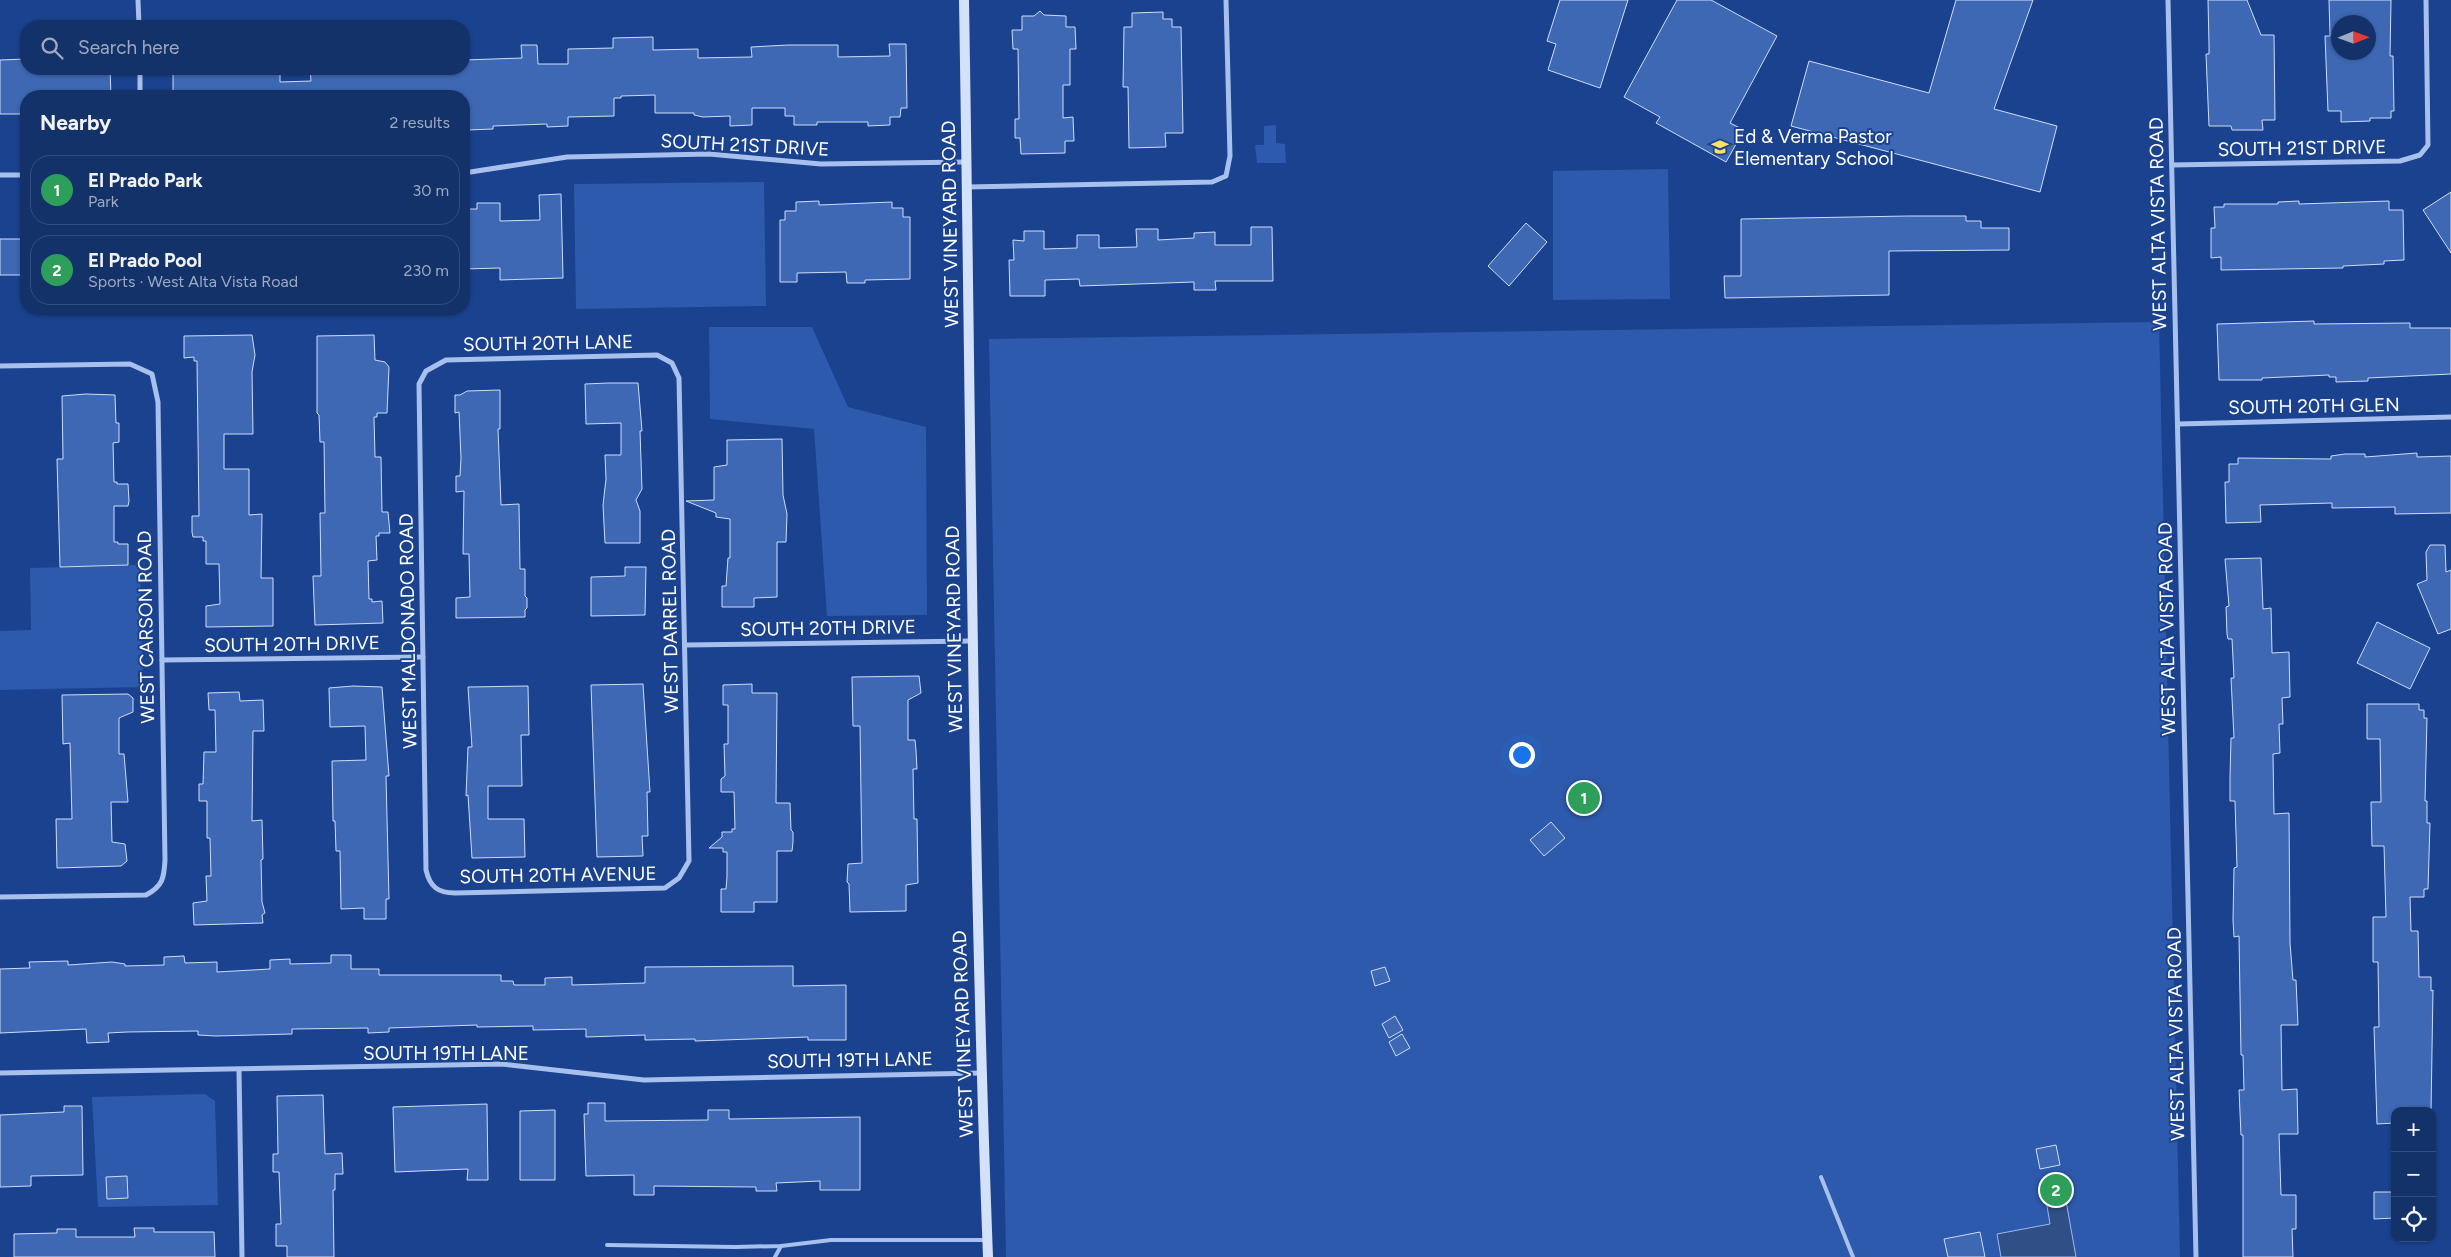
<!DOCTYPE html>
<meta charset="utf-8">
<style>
:root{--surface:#14326a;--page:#213e72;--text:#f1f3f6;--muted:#9daac1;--line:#334d7e;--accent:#ffe164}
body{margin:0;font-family:Figtree,sans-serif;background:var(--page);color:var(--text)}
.controls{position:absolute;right:15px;bottom:15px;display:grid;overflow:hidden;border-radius:10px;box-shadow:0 1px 4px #0004}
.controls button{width:45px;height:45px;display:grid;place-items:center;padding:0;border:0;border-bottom:1px solid var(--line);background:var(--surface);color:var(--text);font:25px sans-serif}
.compass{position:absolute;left:2331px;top:15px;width:45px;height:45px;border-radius:50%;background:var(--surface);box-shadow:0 1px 4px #0004;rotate:89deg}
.you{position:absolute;left:1521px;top:754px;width:18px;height:18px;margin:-12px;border:4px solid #fff;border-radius:50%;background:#1a73e8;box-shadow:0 0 0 8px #1a73e833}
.badge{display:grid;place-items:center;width:32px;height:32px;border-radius:50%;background:var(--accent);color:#fff;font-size:16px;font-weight:700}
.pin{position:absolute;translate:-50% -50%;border:2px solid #fff;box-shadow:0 1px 5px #0006}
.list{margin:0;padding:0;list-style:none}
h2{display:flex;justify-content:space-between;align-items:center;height:65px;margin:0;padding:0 20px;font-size:21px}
h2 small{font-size:16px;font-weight:400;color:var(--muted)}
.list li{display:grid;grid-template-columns:32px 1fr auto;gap:15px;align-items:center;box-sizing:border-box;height:70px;margin:0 10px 10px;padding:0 10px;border:1px solid var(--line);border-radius:20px}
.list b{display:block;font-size:19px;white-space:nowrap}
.list p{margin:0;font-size:16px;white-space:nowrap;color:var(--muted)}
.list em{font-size:16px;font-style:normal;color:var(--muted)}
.icon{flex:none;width:28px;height:28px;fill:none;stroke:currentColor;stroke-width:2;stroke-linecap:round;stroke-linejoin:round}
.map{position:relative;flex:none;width:2451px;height:1257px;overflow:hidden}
.search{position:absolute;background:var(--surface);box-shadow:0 1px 4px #0004;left:20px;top:20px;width:450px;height:55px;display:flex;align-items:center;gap:12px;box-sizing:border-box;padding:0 18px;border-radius:20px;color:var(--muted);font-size:19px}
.panel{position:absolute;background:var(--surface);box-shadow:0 1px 4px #0004;left:20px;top:90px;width:450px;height:225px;border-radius:20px}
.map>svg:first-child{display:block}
.green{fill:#2d5aac}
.water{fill:#314f87;stroke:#9abaf0}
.building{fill:#3e68b4;stroke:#cdddfa;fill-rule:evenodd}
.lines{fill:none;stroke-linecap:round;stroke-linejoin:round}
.lane{stroke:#a7c0ee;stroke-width:4}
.street{stroke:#a7c0ee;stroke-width:5}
.secondary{stroke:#d4e1fa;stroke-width:10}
.labels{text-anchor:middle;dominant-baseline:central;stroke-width:4;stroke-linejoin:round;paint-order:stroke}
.poi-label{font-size:19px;fill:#fff;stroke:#1a428e;text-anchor:start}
.street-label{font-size:19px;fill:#fff;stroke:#1a428e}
</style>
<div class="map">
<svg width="2451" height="1257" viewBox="0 0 2451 1257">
<rect width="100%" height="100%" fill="#1a428e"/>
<g class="green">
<polygon points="1276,125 1276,143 1285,144 1286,163 1257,163 1255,145 1264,145 1264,126"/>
<polygon points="1668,169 1670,299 1553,300 1553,171"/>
<polygon points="764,182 766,306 576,309 574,184"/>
<polygon points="2159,322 2180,1257 1006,1257 989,339"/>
<polygon points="709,327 812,327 848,407 926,427 927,615 827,616 814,429 710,419"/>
<polygon points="140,565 143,687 0,690 0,631 31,630 30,568"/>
<polygon points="205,1094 215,1101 218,1205 98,1207 92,1097"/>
</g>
<polygon class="water" points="2063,1184 2076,1257 2001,1257 1997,1234 2050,1224 2044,1188"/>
<g class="building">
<polygon points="1560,0 1628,0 1600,88 1548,70 1556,44 1547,41"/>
<polygon points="1677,0 1711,0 1777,36 1730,123 1744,130 1726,162 1656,123 1660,117 1624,97"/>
<polygon points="1956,0 2033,0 1994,109 2057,126 2040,192 1791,126 1809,61 1929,93"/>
<polygon points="2208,0 2247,0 2261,35 2274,35 2275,120 2262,120 2263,130 2232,130 2231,126 2209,126 2206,54 2209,54 2209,45"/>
<path d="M2329,0H2391L2390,56H2393L2394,111H2391V118H2370V121L2341,122V111H2328L2325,36H2330ZM2338,22H2368V52H2338Z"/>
<polygon points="1040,11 1044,15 1066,16 1066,27 1075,27 1076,49 1070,49 1070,85 1063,85 1063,118 1073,117 1074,141 1065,141 1065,153 1021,154 1020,138 1015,138 1015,119 1019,119 1018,49 1013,49 1012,30 1022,30 1022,16 1034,16"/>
<polygon points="1163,12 1163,19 1172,19 1172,27 1181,27 1183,133 1165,133 1166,147 1129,148 1128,87 1123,87 1124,27 1132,27 1132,13"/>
<polygon points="653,37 653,50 698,49 698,58 752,57 751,47 788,45 838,45 838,57 890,56 889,44 906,44 907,108 901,108 900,117 890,117 890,125 868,126 868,122 817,122 817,125 794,125 794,116 785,116 785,108 752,108 752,125 730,126 730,116 703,117 694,115 694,113 655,113 655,95 621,96 621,98 614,98 614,116 568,117 568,126 547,127 547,124 493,126 493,129 468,130 468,122 464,122 464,96 173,96 173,69 235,69 235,72 280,71 280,82 311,81 310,69 422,69 422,74 453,73 453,69 464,69 464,60 522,58 521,45 537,45 538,64 568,64 568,49 613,48 613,38"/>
<polygon points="26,59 26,69 42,69 42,73 110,69 111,96 26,96 26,114 0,114 0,60"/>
<polygon points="2451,192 2451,253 2423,210"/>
<polygon points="561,194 563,278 500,280 500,268 464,269 464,209 477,209 477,203 500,203 500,221 540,220 539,195"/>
<polygon points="819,201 819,205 892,202 892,208 903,208 903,217 910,217 910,279 865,280 865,283 847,283 846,272 797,273 797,282 780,282 780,220 785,220 785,211 796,211 796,202"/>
<polygon points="2299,201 2299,204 2389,201 2389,210 2403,210 2404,260 2384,261 2384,264 2343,266 2343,268 2221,270 2221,257 2211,258 2211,228 2215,228 2214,207 2224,207 2224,204 2278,204 2278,202"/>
<polygon points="1908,216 1966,216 1966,221 1981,221 1981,228 2009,228 2009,250 1889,251 1889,295 1725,298 1724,276 1741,276 1741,219"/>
<polygon points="1526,223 1547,242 1509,286 1488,266"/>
<polygon points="1251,227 1272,227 1273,281 1215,281 1216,290 1194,290 1194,282 1080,286 1079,279 1045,280 1045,296 1010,296 1009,260 1014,260 1013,240 1024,241 1024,231 1044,231 1044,249 1077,248 1077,235 1099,235 1099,248 1137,247 1136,229 1158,229 1158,240 1194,238 1194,233 1215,232 1215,245 1251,245"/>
<rect x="0" y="239" width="26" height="36"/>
<polygon points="2314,321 2314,324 2410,323 2410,328 2451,328 2451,374 2368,378 2368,381 2336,382 2336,377 2329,377 2329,375 2262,378 2262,380 2219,380 2217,324"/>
<polygon points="252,335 255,355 252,372 253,434 224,434 224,469 249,469 249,515 262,514 261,578 273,578 273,626 206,627 206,606 220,604 219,564 206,564 206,541 203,541 203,537 193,537 192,532 192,516 199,516 197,361 194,361 194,357 184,358 184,336"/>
<polygon points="374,335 375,360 385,362 389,367 387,413 377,413 377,417 374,417 375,457 381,457 382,512 388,512 390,533 379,533 379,536 376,536 377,560 368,561 369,599 372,599 372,602 382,601 383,623 315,625 313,576 321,576 320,513 325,513 324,442 320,442 319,415 317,413 317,336"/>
<polygon points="608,383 638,383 642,431 640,431 642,489 636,500 640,511 640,543 605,543 603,505 606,479 605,455 621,455 621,423 586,424 585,384"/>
<polygon points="500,390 500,429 498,429 501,505 519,504 520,569 525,569 525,596 527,598 527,608 525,610 525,617 456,618 456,598 470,597 469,554 463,554 464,491 456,492 456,476 460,476 461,458 459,412 455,413 455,395 460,395 467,391"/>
<polygon points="86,394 115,395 116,423 119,423 119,442 113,443 114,482 117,482 117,484 128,484 129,501 128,506 114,506 114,542 118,542 118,544 128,544 128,565 60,567 57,459 63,459 62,396"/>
<polygon points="782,439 783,495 787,514 786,542 777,542 777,597 754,598 754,607 722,607 722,586 726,586 728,558 730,558 730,519 716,517 716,513 686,501 714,500 714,467 727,465 727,440"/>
<polygon points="2417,453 2417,457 2451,456 2451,513 2395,514 2395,507 2332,508 2332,503 2260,505 2261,522 2226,523 2225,482 2229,482 2229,464 2238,464 2238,458 2331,459 2331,456 2345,454 2365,454 2365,457"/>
<polygon points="2430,545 2445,545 2446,572 2451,570 2451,629 2438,634 2417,584 2427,580 2426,552"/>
<polygon points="2261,558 2263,609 2271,608 2272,653 2289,652 2290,697 2282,698 2283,724 2279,724 2280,753 2273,754 2274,814 2289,813 2290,943 2293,980 2296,980 2298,1025 2281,1025 2282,1090 2297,1089 2298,1134 2279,1134 2281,1195 2296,1195 2296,1229 2292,1229 2293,1257 2243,1257 2243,1135 2241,1135 2239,1090 2244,1090 2243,1055 2241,1055 2239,936 2234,937 2233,920 2234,868 2237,867 2235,801 2230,801 2230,778 2231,738 2234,738 2231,678 2234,678 2232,639 2228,639 2227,634 2226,607 2229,606 2225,559"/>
<polygon points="625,567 646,567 645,615 591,616 591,577 625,576"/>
<polygon points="2377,622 2430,648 2410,689 2357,663"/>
<polygon points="919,676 921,693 908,700 908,740 915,740 916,750 917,769 913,769 914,819 917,819 918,883 906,885 906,911 850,912 849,884 847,882 848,864 862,863 860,726 853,726 852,677"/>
<polygon points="643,684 650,792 647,792 648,836 642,836 643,856 597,857 591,685"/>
<polygon points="752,684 752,693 777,693 776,803 790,803 791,830 793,832 793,842 792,851 777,851 777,902 754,902 754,912 721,912 721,889 726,889 727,877 727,852 723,852 723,848 709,848 722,837 722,832 732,832 732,829 735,829 734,792 721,792 721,779 725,776 724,744 728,744 728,705 723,705 723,685"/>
<polygon points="353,686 382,687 389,776 386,776 389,899 386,899 386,919 364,919 364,908 341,909 340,851 336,851 335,821 333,821 332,761 366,760 365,726 330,727 329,688"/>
<polygon points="528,686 529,735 521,735 522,786 488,786 488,819 524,819 525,857 472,858 468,795 466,796 468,747 472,747 468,687"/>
<polygon points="239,692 240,701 263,700 264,731 253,731 252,821 262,820 263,859 261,860 262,902 265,913 262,915 263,923 194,925 193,903 207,901 206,876 211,876 210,838 207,838 207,801 199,801 199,784 203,784 204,752 216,752 215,710 209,710 208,693"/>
<polygon points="128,694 133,698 133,712 119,718 119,754 124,754 128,802 111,802 112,842 125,844 127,861 121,866 57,868 56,819 72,819 70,743 63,744 62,695"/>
<polygon points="2367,704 2419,704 2419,710 2424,710 2424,718 2427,718 2425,801 2427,801 2427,823 2430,823 2428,889 2424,889 2424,897 2410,897 2411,931 2418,931 2419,977 2431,977 2431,991 2433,990 2431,1111 2395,1111 2395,1123 2377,1124 2374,1027 2379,1027 2378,962 2373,962 2373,917 2386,917 2384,846 2372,846 2371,802 2381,802 2380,739 2367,739"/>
<polygon points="1551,822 1565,838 1544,856 1530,840"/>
<polygon points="331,955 351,955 351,969 379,969 379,975 501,975 501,981 513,981 514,985 545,985 545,978 572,977 572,985 645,983 645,967 793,966 793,986 846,985 846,1040 808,1040 808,1037 695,1041 695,1039 645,1040 645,1035 586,1037 586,1029 533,1030 533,1026 477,1027 477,1025 389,1028 389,1032 368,1033 368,1028 292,1029 292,1034 216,1036 198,1035 198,1031 127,1032 108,1033 109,1042 87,1043 86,1029 0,1033 0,969 30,968 29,962 68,961 68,965 112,962 125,964 125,966 164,965 164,957 184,956 185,963 217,962 217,972 270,969 270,960 290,959 290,964 331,963"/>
<polygon points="1385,967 1390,981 1375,986 1371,971"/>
<polygon points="1395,1016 1403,1030 1389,1038 1382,1024"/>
<polygon points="1402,1034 1410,1048 1396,1056 1389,1042"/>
<polygon points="323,1095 325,1154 342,1153 343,1174 335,1174 335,1190 333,1190 334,1257 287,1257 287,1246 276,1246 276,1224 281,1224 279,1172 273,1172 273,1154 278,1154 277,1096"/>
<polygon points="588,1103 605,1103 605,1121 708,1120 708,1110 729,1110 729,1119 860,1117 860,1190 820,1190 820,1181 776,1183 777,1191 756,1191 756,1187 654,1186 654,1195 634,1195 634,1175 586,1176 584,1114 588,1114"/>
<polygon points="487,1104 488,1180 467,1180 468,1169 395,1172 393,1107"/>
<polygon points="64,1106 82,1106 83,1175 31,1176 31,1186 0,1187 0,1115 64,1112"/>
<polygon points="555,1110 555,1180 520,1180 520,1111"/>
<polygon points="2056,1145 2060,1165 2040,1169 2036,1149"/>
<polygon points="127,1176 128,1198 107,1199 106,1177"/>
<polygon points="2374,1192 2395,1192 2395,1218 2374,1219"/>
<polygon points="134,1228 154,1228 154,1232 214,1232 215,1257 14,1257 14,1234 57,1233 57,1229 76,1229 76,1237 135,1237"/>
<polygon points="1980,1232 1985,1257 1948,1257 1944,1239"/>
</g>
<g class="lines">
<g class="lane">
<polyline points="1821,1177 1853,1257"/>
<polyline points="607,1245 735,1247 781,1246 831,1240 987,1240"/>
<polyline points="775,1257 781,1246"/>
</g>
<g class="street">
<polyline points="138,0 139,26"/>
<polyline points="2168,0 2196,1257"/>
<polyline points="140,69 140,96"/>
<polyline points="2172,165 2400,161 2420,155 2428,145 2426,0"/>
<polyline points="464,173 567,157 709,154 821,164 966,162"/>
<polyline points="0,175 26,175"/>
<polyline points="967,187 1212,182 1226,176 1230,156 1226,0"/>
<path d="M657,355L672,363L679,378L689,861L679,878L665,888L455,893C438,893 430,887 426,870L419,384L426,371L446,360Z"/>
<path d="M0,366L130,364L152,374L158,402L165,860C164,878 163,886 146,895L0,897"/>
<polyline points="2178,424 2451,417"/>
<polyline points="686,645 971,641"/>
<polyline points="162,660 423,657"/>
<polyline points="239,1070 242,1257"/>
<polyline points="0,1073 502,1064 644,1080 981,1073"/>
</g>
<path class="secondary" d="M964,0C971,419 972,838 988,1257"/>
</g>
<defs>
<g id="school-bare" transform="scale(1.35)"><path d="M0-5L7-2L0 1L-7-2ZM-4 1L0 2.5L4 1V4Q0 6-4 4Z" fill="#ffe164" stroke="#1a428e" stroke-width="2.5" paint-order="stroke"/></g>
</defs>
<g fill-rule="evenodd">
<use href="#school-bare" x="1720" y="147"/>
</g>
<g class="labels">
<g class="poi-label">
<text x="1734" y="136">Ed &amp; Verma Pastor<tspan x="1734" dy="22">Elementary School</tspan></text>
</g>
<g class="street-label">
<text transform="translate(745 145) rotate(3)">SOUTH 21ST DRIVE</text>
<text transform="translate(2302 148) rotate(-1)">SOUTH 21ST DRIVE</text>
<text transform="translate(950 224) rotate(-91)">WEST VINEYARD ROAD</text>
<text transform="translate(2158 224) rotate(-91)">WEST ALTA VISTA ROAD</text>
<text transform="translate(548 343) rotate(-1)">SOUTH 20TH LANE</text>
<text transform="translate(2314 406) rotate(-1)">SOUTH 20TH GLEN</text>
<text transform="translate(670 621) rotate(-91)">WEST DARREL ROAD</text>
<text transform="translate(146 627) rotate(-91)">WEST CARSON ROAD</text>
<text transform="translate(828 628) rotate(-1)">SOUTH 20TH DRIVE</text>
<text transform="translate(954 629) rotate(-91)">WEST VINEYARD ROAD</text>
<text transform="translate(2167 629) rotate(-91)">WEST ALTA VISTA ROAD</text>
<text transform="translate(408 631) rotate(-91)">WEST MALDONADO ROAD</text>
<text transform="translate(292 644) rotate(-1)">SOUTH 20TH DRIVE</text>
<text transform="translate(558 875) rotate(-1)">SOUTH 20TH AVENUE</text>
<text transform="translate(963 1034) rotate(-92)">WEST VINEYARD ROAD</text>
<text transform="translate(2176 1034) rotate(-91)">WEST ALTA VISTA ROAD</text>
<text x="446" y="1053">SOUTH 19TH LANE</text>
<text transform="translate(850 1060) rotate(-1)">SOUTH 19TH LANE</text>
</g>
</g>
</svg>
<div class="controls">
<button>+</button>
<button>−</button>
<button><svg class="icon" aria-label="locate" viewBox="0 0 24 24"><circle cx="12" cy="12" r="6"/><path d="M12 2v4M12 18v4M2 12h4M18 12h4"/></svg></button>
</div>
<svg class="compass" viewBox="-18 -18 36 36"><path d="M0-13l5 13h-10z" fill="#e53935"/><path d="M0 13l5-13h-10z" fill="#9daac1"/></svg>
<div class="you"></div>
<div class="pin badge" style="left:1584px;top:798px;background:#2e9e5b">1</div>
<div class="pin badge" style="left:2056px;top:1190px;background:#2e9e5b">2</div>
<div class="search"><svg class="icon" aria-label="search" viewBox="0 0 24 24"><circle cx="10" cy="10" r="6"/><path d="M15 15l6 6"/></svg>Search here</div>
<section class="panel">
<h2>Nearby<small>2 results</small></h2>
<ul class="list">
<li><span class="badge" style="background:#2e9e5b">1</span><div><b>El Prado Park</b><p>Park</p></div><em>30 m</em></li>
<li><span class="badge" style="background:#2e9e5b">2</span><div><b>El Prado Pool</b><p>Sports · West Alta Vista Road</p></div><em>230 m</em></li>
</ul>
</section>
</div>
